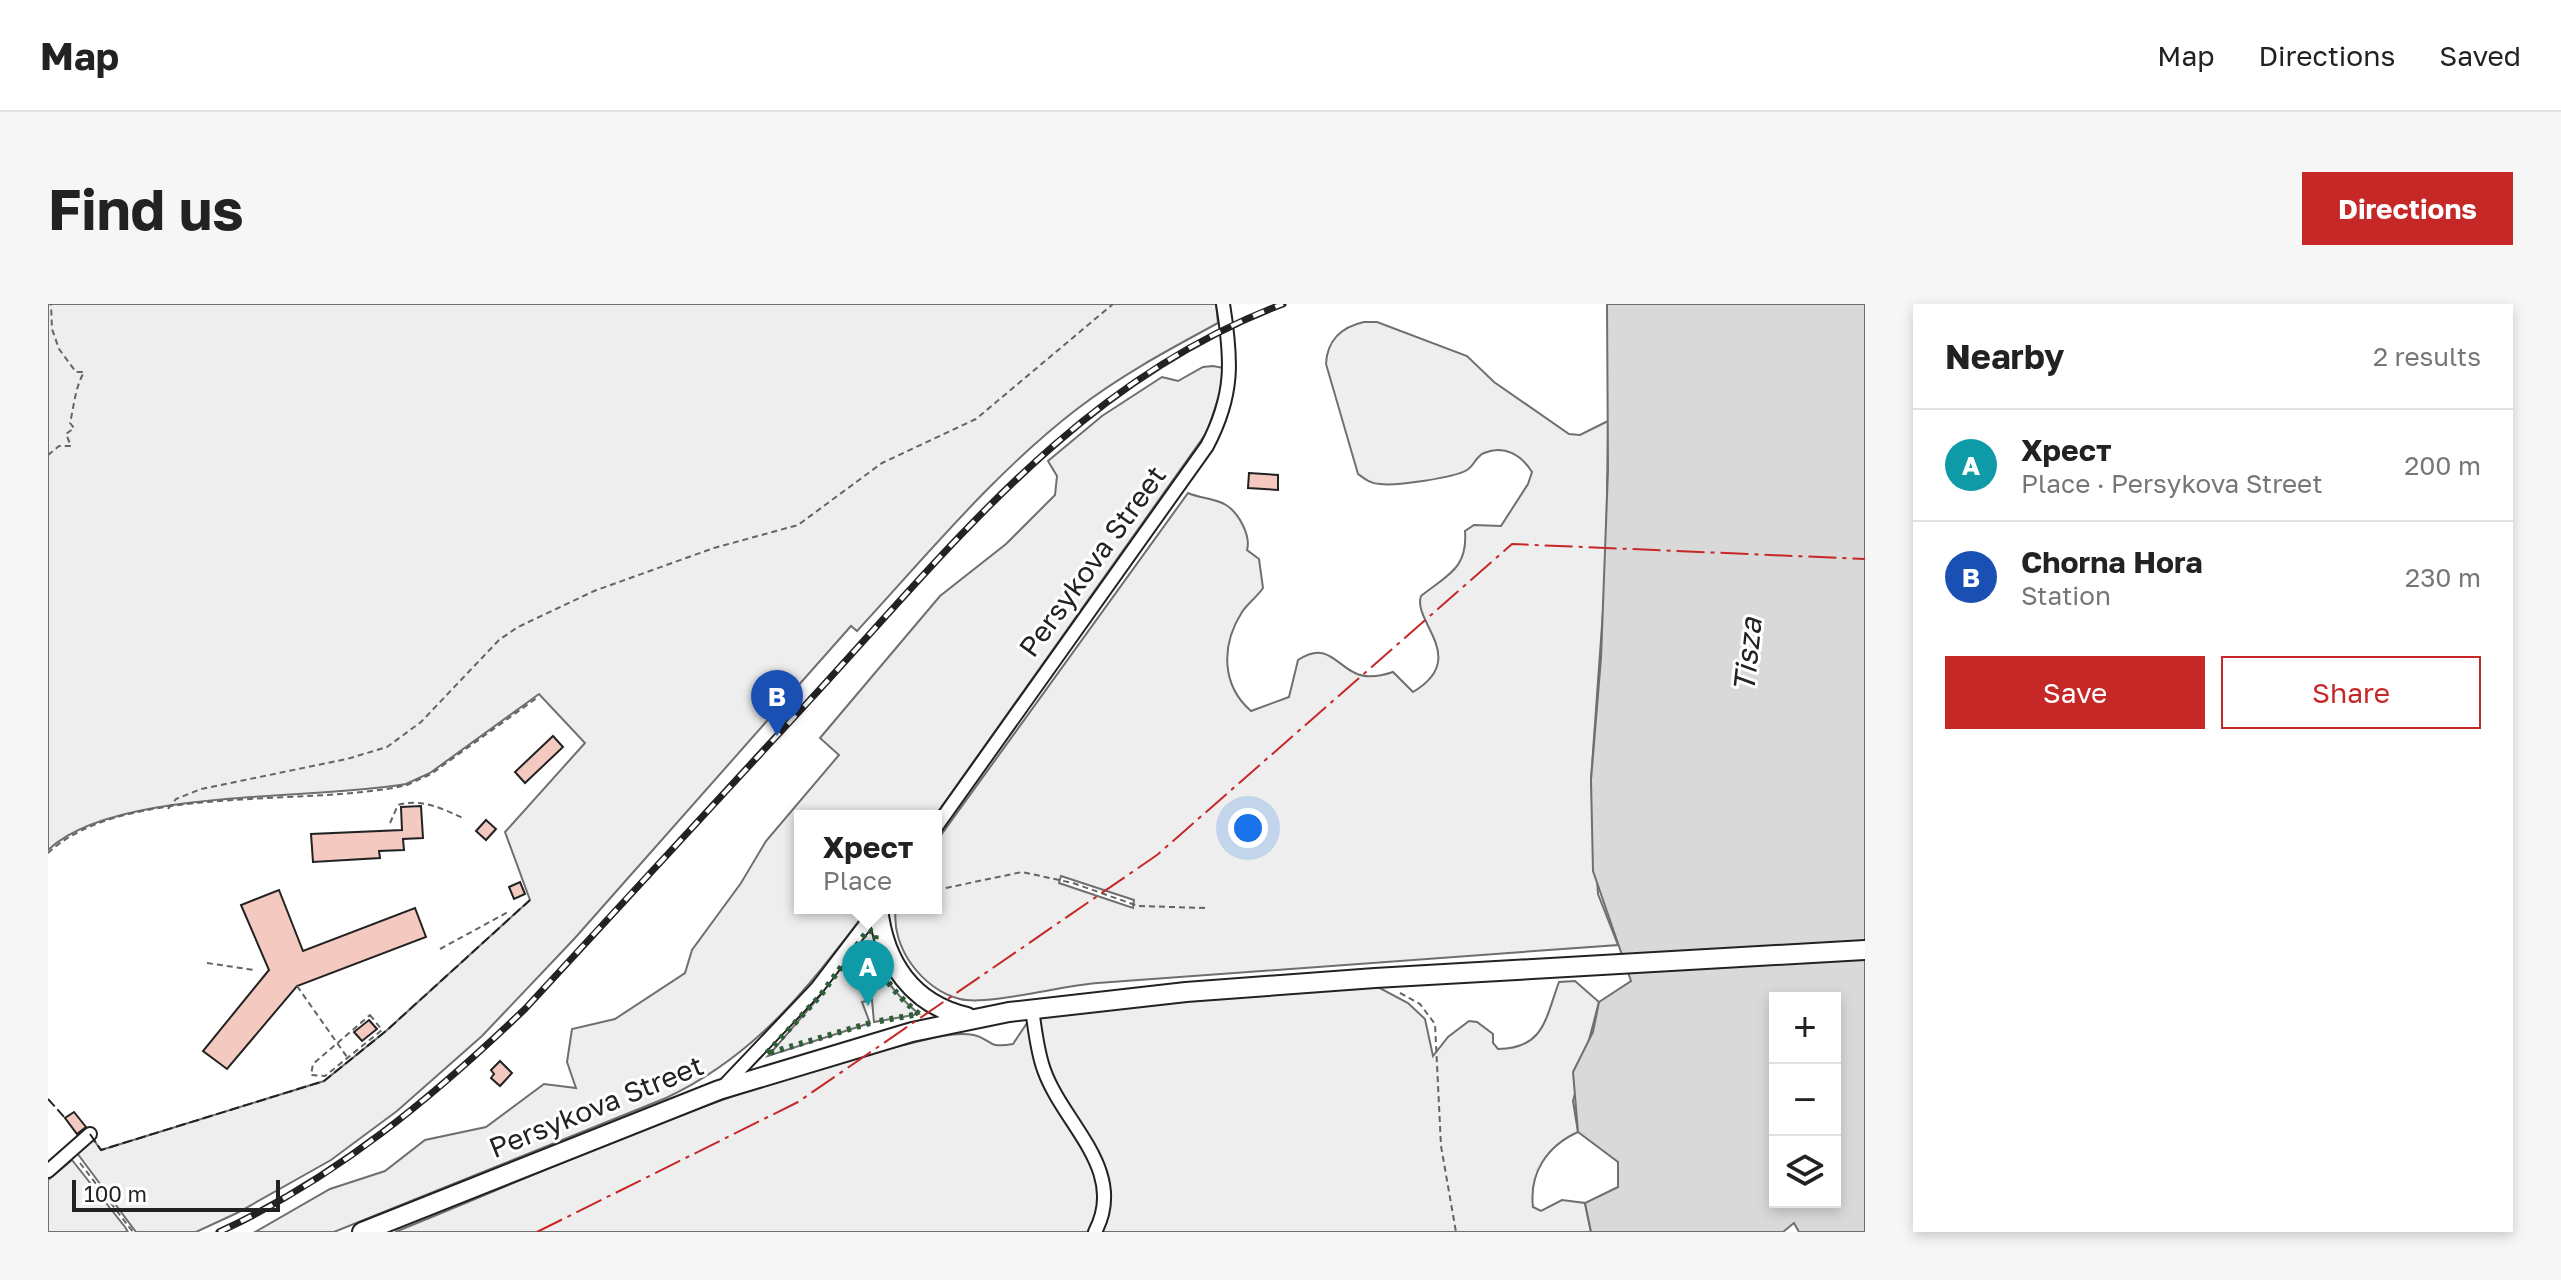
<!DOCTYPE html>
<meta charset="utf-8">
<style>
:root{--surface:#fff;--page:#f6f6f6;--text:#222;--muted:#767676;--line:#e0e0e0;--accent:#c62828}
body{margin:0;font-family:"Golos Text",sans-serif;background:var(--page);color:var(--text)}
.controls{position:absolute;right:24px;bottom:24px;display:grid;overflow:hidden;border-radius:0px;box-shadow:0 4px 12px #0003}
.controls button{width:72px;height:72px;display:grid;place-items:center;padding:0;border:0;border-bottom:2px solid var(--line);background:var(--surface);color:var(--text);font:40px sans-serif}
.scale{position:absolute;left:24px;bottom:20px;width:208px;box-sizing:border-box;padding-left:8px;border:4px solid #222;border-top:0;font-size:22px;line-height:28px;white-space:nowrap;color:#222;-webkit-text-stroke:6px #fff;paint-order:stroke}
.you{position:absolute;left:1200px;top:524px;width:28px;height:28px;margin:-20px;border:6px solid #fff;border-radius:50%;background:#1a73e8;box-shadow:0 0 0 12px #1a73e833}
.badge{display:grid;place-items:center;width:52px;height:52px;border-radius:50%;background:var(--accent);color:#fff;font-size:26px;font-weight:700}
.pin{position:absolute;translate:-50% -66px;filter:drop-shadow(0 2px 4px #0008)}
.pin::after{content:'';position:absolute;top:42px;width:28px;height:24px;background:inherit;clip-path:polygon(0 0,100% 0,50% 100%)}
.popup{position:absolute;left:746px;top:506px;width:148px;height:104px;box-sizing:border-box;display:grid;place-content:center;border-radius:0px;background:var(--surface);filter:drop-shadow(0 2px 6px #0005);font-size:26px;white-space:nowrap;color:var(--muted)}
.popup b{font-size:30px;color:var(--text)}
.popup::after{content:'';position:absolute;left:50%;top:100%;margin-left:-16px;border:16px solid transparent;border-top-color:var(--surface)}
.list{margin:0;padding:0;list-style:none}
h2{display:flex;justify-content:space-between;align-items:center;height:104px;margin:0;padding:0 32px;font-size:34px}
h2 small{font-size:26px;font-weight:400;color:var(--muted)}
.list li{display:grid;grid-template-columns:52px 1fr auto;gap:24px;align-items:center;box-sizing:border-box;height:112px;padding:0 32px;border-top:2px solid var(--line)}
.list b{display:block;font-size:30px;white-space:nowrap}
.list p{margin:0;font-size:26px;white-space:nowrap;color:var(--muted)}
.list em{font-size:26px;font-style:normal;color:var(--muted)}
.actions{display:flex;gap:16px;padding:24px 32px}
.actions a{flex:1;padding:18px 0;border:2px solid var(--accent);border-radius:0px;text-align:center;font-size:28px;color:var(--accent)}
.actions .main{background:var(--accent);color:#fff}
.icon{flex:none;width:44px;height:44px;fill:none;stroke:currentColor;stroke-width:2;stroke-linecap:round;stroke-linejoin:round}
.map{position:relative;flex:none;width:1817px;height:928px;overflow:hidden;border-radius:0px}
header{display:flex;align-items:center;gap:48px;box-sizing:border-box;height:112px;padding:0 40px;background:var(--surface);border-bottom:2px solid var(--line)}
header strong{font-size:38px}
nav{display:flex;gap:44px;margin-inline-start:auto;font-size:28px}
.intro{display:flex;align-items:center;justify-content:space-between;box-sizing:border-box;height:192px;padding:0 48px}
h1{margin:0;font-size:56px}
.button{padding:20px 36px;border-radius:0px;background:var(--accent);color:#fff;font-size:28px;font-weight:700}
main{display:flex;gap:48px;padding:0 48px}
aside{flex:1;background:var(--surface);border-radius:0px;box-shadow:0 4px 12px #0003}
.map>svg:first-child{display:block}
.green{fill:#eee;stroke:#6f6f6f;stroke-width:2;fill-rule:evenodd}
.water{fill:#d9d9d9;stroke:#6f6f6f;stroke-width:2;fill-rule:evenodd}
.building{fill:#f3c9c0;stroke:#222;stroke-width:2}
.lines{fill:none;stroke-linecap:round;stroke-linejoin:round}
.street-casing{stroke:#222;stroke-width:16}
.secondary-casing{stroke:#222;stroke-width:22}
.path{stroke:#646464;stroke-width:2;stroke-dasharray:6 4;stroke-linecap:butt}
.street{stroke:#fff;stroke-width:12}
.secondary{stroke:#fff;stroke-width:18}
.rail-casing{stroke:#222;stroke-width:7}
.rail{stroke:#fff;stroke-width:4;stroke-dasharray:12;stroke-linecap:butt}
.hedge{stroke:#2f5e38;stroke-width:6;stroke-dasharray:4 6;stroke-linecap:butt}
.fence{stroke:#222;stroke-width:2;stroke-dasharray:10 4;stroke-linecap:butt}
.power{stroke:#c62828;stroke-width:2;stroke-dasharray:28 6 4 6;stroke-linecap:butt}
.labels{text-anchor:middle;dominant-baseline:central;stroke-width:6;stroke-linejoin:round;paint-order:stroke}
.street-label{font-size:28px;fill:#222;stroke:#fff}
.water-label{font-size:30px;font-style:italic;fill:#222;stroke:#fff}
</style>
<header>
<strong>Map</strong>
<nav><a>Map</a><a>Directions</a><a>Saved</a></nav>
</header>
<div class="intro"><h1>Find us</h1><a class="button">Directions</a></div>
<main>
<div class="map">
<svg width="1817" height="928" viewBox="0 0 1817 928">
<rect width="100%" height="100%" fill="#fff"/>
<g class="green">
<path d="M0,0H1168L1170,19C1122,45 1073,71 1029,105C947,168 879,251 809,327L803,322L527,634L434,732L349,807L283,856L189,909L148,928H88L29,849L45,835L53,846L276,777L338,727L482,596L457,528L537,439L491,390L382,469L358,480C267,497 66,483 0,546Z"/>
<path d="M1316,18H1329L1419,52L1446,78L1521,130L1532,131L1560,117L1558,265L1543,476L1550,590L1570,641C1396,654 1223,666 1050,679C1016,681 939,702 912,695C875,686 842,643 848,604H888V538L1140,189C1151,194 1169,195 1178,201C1191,209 1203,232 1199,246L1211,255L1215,284C1209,293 1200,299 1194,308C1173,341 1173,381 1203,407L1241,393L1250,356C1279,337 1287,360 1307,369C1319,375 1333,372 1345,368L1365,388C1422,354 1364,318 1373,292C1399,271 1420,265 1417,227L1426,221L1453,222L1480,180L1484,168C1474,152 1457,140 1436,149C1428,152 1426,162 1419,166C1405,174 1349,182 1332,180C1323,180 1317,175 1310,170L1278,60C1279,37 1293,23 1316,18ZM1013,572L1086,596L1085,604L1011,579Z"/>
<path d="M1165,62L1176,64L1175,80L1159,128L887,512H752V604H821C761,682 710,751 618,794L286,928H207L282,885L337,867L377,836L438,823L496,780L528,784L519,758L524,725L567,715L637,669L644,646L693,579L718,537L791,451L772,434L892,292L958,240L1007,191L1009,172L1000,157L1054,112L1114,73L1130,77L1155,63Z"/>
<path d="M820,626L828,629C824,666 845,688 871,710L826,718L824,696L814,698L822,719L720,752L772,692Z"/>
<path d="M1527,677L1551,698L1525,797L1530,828C1499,842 1481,869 1485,903L1493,907L1514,896L1537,899L1543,928H347C515,860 683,781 860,740C879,735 906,727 926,731C944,735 938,745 965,740L983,713L1138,695L1328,682L1360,699L1377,715L1385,752L1400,733L1421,717L1429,718L1445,730V739L1450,745C1496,744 1497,716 1511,678Z"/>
<polygon points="24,856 77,923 80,928 0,928 0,876"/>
</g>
<path class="water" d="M1559,0H1817V928H1751L1746,919L1735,928H1543L1537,899L1570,883V858L1530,828L1525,768L1545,728L1551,698L1583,677L1545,567L1543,476L1553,354L1560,166ZM1727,694H1787V898H1727Z"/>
<g class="building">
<polygon points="1201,169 1230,171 1230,186 1200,184"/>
<polygon points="505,432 515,443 477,479 467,468"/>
<polygon points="373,502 375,534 355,535 356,546 331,547 332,554 265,558 263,530 354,526 353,503"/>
<polygon points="438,516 448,525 438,536 428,527"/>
<polygon points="472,578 477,590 466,595 461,583"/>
<polygon points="231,586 255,647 367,604 378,633 249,682 179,765 155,747 221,666 193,601"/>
<polygon points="321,716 329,725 314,737 306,728"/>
<polygon points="452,757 464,769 452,782 443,774 446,770 443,766"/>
<polygon points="26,808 38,823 29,830 17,814"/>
</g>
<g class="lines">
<g class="street-casing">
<g id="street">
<path d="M888,523L1159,142C1186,91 1184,56 1175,0"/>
<path d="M984,705C987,725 989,747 996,766C1015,820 1080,866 1047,928"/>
<polyline points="675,783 769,684 830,604"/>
<polyline points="0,867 42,830"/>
</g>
</g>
<g class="secondary-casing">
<g id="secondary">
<path d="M830,604C836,659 864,700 919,713"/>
<polyline points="314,928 671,786 864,728 961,708 1138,688 1327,674 1817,646"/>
</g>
</g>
<g class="path">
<path d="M0,151L11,142H23L18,130L26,124L22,119C26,102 27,84 36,68H28L11,45L4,25L3,0"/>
<polyline points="120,505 128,495 153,485 299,455 339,443 373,418 451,336 470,323 546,287 666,244 750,221 834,159 928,115 1065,0"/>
<path d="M342,519L350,501C374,494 395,505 417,515"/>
<path d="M0,549C76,478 261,504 359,481L383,470L490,393"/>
<polyline points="888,586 974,568 1025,579 1090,602 1158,604"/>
<polyline points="392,645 460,608"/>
<polyline points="159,659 206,666"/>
<polyline points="249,682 299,753"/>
<polyline points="1352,689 1372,700 1387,720 1393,842 1408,928"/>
<polygon points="322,711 334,726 277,772 263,771 265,760"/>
<polyline points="32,859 85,928"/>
</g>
<use href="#street" class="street"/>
<use href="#secondary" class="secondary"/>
<g class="rail-casing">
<path id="rail" d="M171,928C288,874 385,793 477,705C575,598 674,492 772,385C911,233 1036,75 1235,0"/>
</g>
<use href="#rail" class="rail"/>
<path class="hedge" d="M822,719L718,750L772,692L820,626L828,629C824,666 845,688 871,710L826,718"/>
<g class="fence">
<polyline points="0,795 17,814"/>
<polyline points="42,830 53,846 276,777 338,727 482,596"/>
</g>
<polyline class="power" points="489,928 750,798 1109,551 1464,240 1817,255"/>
</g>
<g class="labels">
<g class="street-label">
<text transform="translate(1044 257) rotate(-54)">Persykova Street</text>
<text transform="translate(548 802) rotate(-22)">Persykova Street</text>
</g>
<g class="water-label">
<text transform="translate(1699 351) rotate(-84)">Tisza</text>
</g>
</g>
</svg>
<div class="controls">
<button>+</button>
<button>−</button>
<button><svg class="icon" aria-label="layers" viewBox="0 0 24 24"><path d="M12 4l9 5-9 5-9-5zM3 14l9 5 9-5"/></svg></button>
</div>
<div class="scale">100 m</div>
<div class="you"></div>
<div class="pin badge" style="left:820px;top:702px;background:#0f9aa8">A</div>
<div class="popup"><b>Хрест</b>Place</div>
<div class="pin badge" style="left:729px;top:432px;background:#1a4fb4">B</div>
</div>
<aside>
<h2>Nearby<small>2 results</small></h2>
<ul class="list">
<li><span class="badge" style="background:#0f9aa8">A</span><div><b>Хрест</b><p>Place · Persykova Street</p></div><em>200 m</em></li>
<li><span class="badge" style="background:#1a4fb4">B</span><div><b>Chorna Hora</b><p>Station</p></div><em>230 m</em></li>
</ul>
<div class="actions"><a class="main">Save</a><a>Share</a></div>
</aside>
</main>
